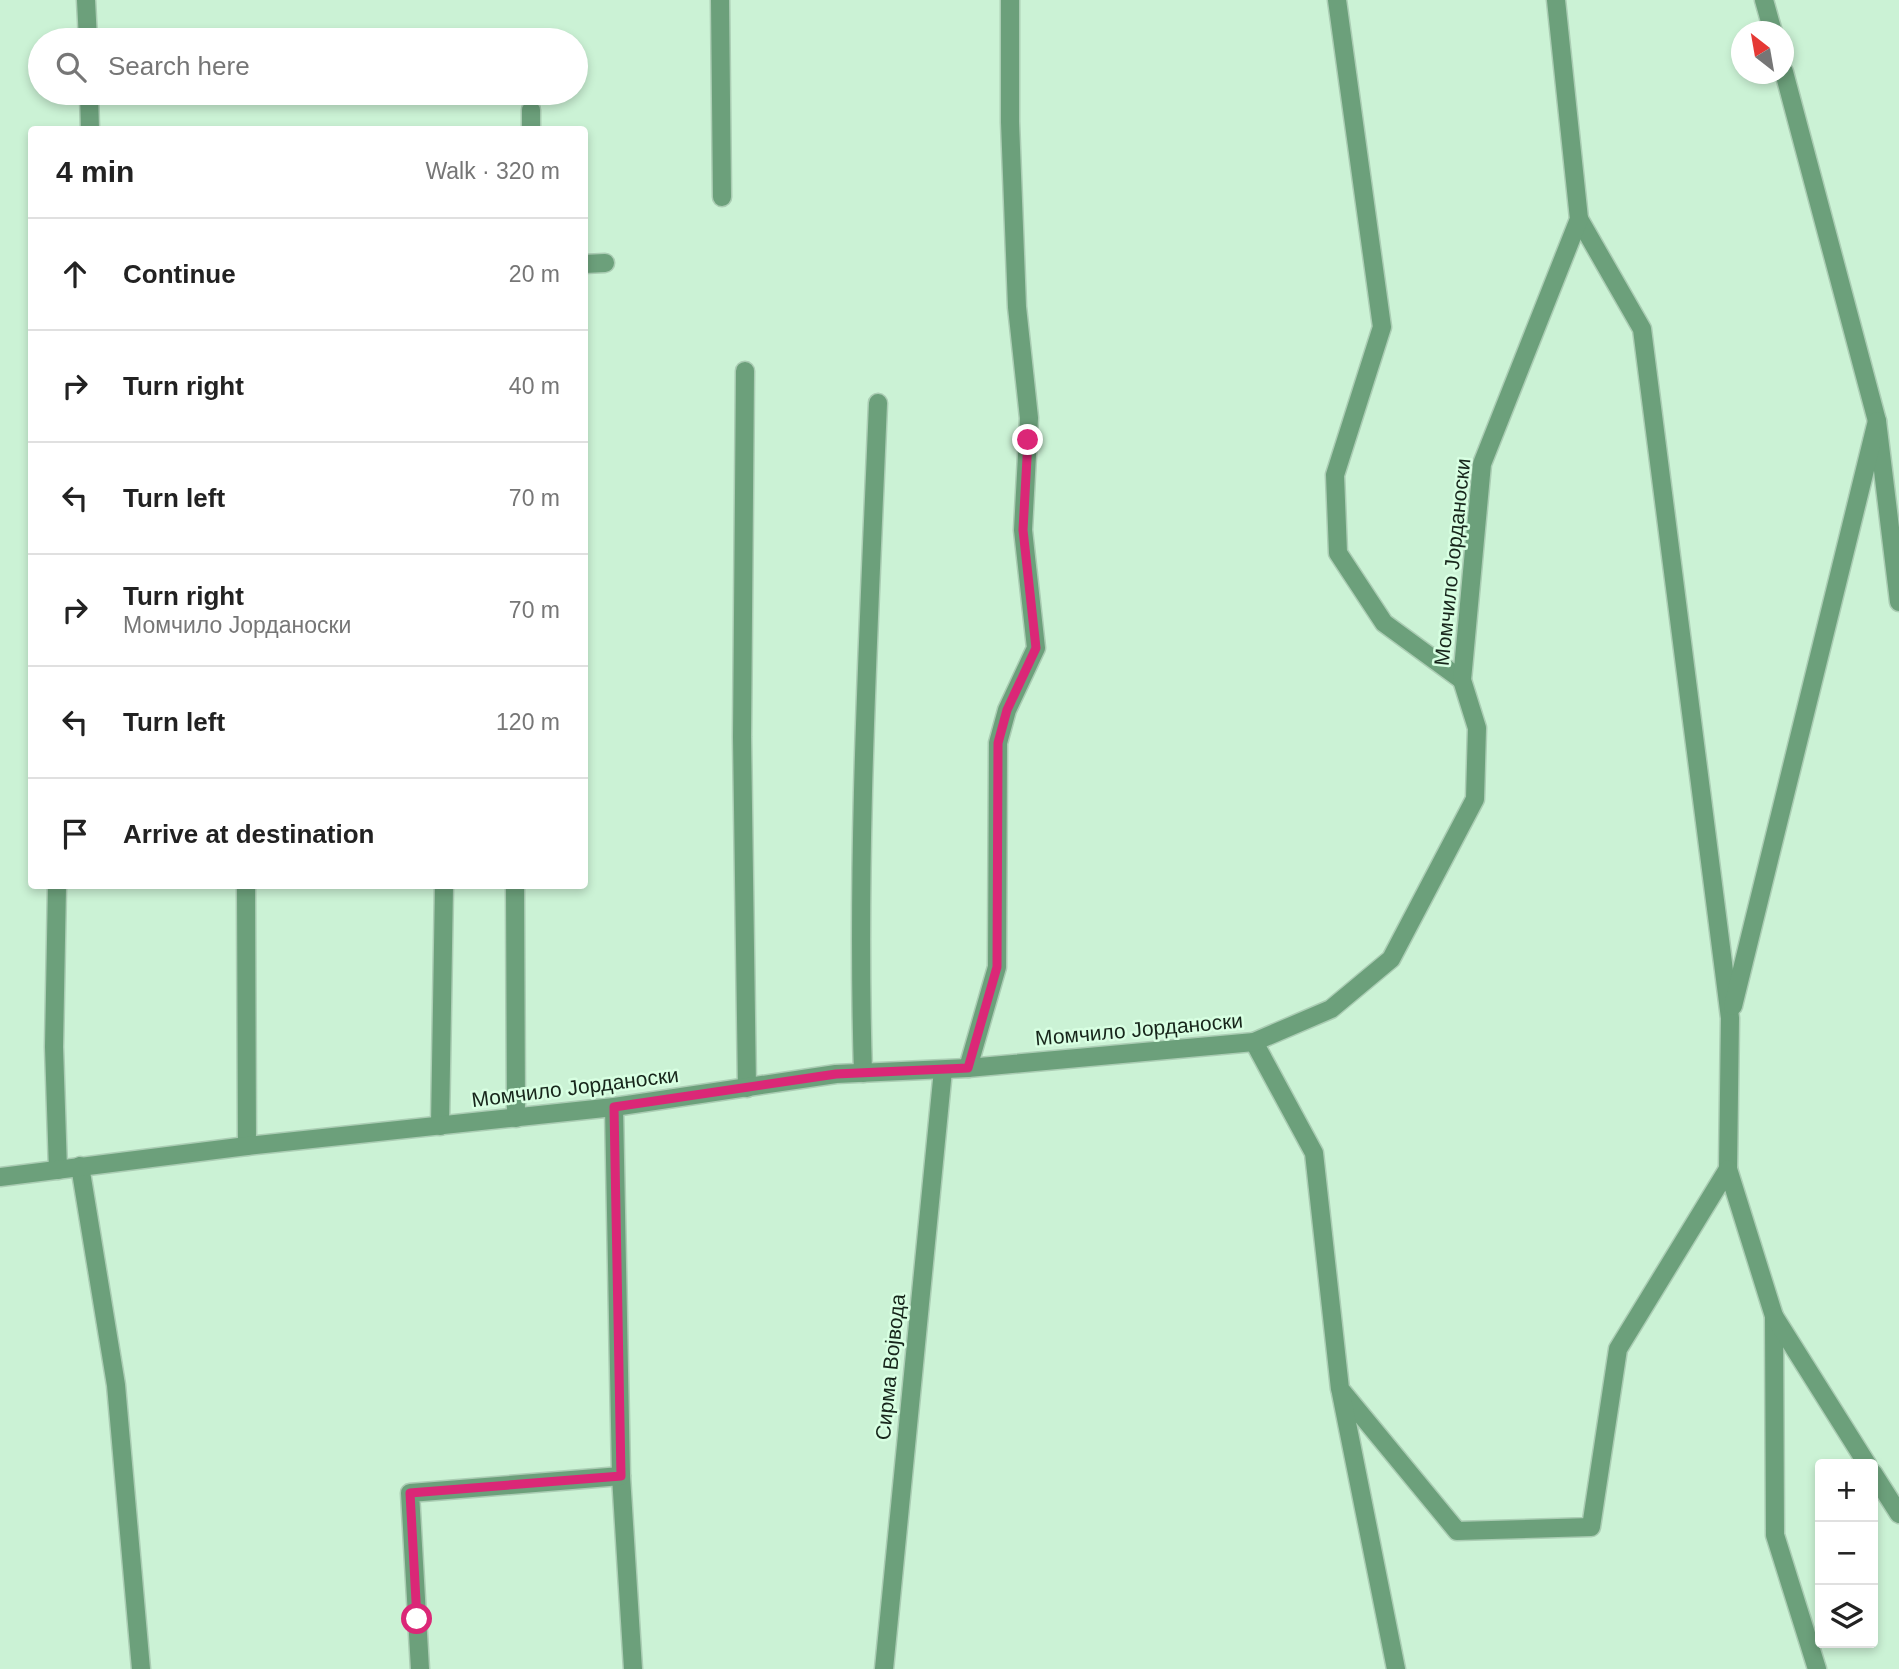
<!DOCTYPE html>
<meta charset="utf-8">
<style>
:root{--surface:#fff;--page:#f6f6f6;--text:#222;--muted:#767676;--line:#e0e0e0}
body{margin:0;font-family:Helvetica,sans-serif;background:var(--page);color:var(--text)}
.controls{position:absolute;right:21px;bottom:21px;display:grid;overflow:hidden;border-radius:7px;box-shadow:0 4px 10px #0003}
.controls button{width:63px;height:63px;display:grid;place-items:center;padding:0;border:0;border-bottom:2px solid var(--line);background:var(--surface);color:var(--text);font:35px sans-serif}
.compass{position:absolute;left:1731px;top:21px;width:63px;height:63px;border-radius:50%;background:var(--surface);box-shadow:0 4px 10px #0003;rotate:329deg}
.stop{position:absolute;width:21px;height:21px;margin:-16px;border:5px solid #db2777;border-radius:50%;background:#fff}
.stop.end{background:#db2777;border-color:#fff;box-shadow:0 2px 7px #0008}
.list{margin:0;padding:0;list-style:none}
h2{display:flex;justify-content:space-between;align-items:center;height:91px;margin:0;padding:0 28px;font-size:30px}
h2 small{font-size:23px;font-weight:400;color:var(--muted)}
.list li{display:grid;grid-template-columns:46px 1fr auto;gap:21px;align-items:center;box-sizing:border-box;height:112px;padding:0 28px;border-top:2px solid var(--line)}
.list b{display:block;font-size:26px;white-space:nowrap}
.list p{margin:0;font-size:23px;white-space:nowrap;color:var(--muted)}
.list em{font-size:23px;font-style:normal;color:var(--muted)}
.icon{flex:none;width:38px;height:38px;fill:none;stroke:currentColor;stroke-width:2;stroke-linecap:round;stroke-linejoin:round}
.map{position:relative;flex:none;width:1899px;height:1669px;overflow:hidden}
.search{position:absolute;background:var(--surface);box-shadow:0 4px 10px #0003;left:28px;top:28px;width:560px;height:77px;display:flex;align-items:center;gap:18px;box-sizing:border-box;padding:0 24px;border-radius:38px;color:var(--muted);font-size:26px}
.panel{position:absolute;background:var(--surface);box-shadow:0 4px 10px #0003;left:28px;top:126px;width:560px;height:763px;border-radius:7px}
.map>svg:first-child{display:block}
.lines{fill:none;stroke-linecap:round;stroke-linejoin:round}
.minor-casing{stroke:#abcdb4;stroke-width:21}
.minor{stroke:#6ca07b;stroke-width:18}
.route{stroke:#db2777;stroke-width:9}
.labels{text-anchor:middle;dominant-baseline:central;stroke-width:5;stroke-linejoin:round;paint-order:stroke}
.street-label{font-size:21px;fill:#17261b;stroke:#d8ffe2}
</style>
<div class="map">
<svg width="1899" height="1669" viewBox="0 0 1899 1669">
<rect width="100%" height="100%" fill="#cbf2d5"/>
<g class="lines">
<g class="minor-casing">
<g id="minor">
<polyline points="86,0 88,40"/>
<polyline points="720,0 722,197"/>
<polyline points="1337,0 1382,327 1335,475 1338,553 1384,623 1462,680"/>
<polyline points="1764,0 1773,32"/>
<polyline points="1784,72 1877,421 1899,602"/>
<polyline points="89,93 90,130"/>
<polyline points="531,130 531,110"/>
<polyline points="1579,219 1642,329 1730,1018 1728,1169"/>
<polyline points="584,264 605,263"/>
<polyline points="745,371 742,737 747,1088"/>
<polyline points="57,886 54,1047 58,1170"/>
<polyline points="246,886 247,1146"/>
<polyline points="515,886 516,1118"/>
<polyline points="1733,1006 1877,421"/>
<polyline points="1254,1042 1314,1153 1340,1389 1457,1531 1591,1527 1618,1349 1728,1169 1774,1316 1775,1535 1817,1669"/>
<polyline points="968,1068 997,967 998,743 1007,710 1036,648 1023,530 1029,418 1017,307 1010,122 1010,0"/>
<path d="M863,1073C856,850 869,626 878,403"/>
<polyline points="614,1107 621,1476 633,1669"/>
<polyline points="440,1126 444,886"/>
<polyline points="80,1166 116,1385 141,1669"/>
<polyline points="0,1177 247,1146 614,1107 836,1074 968,1068 1254,1042 1331,1009 1391,959 1475,799 1477,728 1462,680 1482,464 1579,219 1556,0"/>
<polyline points="1774,1316 1867,1464"/>
<polyline points="1341,1393 1396,1669"/>
<polyline points="1873,1473 1899,1514"/>
<polyline points="420,1669 410,1493 621,1476"/>
<polyline points="884,1669 943,1070"/>
</g>
</g>
<use href="#minor" class="minor"/>
</g>
<g class="lines">
<polyline class="route" points="417,1619 410,1493 621,1476 614,1107 836,1074 968,1068 997,967 998,743 1007,710 1036,648 1023,530 1028,440"/>
</g>
<g class="labels">
<g class="street-label">
<text transform="translate(1452 562) rotate(-84)">Момчило Јорданоски</text>
<text transform="translate(1139 1029) rotate(-5)">Момчило Јорданоски</text>
<text transform="translate(575 1087) rotate(-7)">Момчило Јорданоски</text>
<text transform="translate(890 1367) rotate(-84)">Сирма Војвода</text>
</g>
</g>
</svg>
<div class="controls">
<button>+</button>
<button>−</button>
<button><svg class="icon" aria-label="layers" viewBox="0 0 24 24"><path d="M12 4l9 5-9 5-9-5zM3 14l9 5 9-5"/></svg></button>
</div>
<svg class="compass" viewBox="-18 -18 36 36"><path d="M0-13l5 13h-10z" fill="#e53935"/><path d="M0 13l5-13h-10z" fill="#767676"/></svg>
<div class="stop" style="left:417px;top:1619px"></div>
<div class="stop end" style="left:1028px;top:440px"></div>
<div class="search"><svg class="icon" aria-label="search" viewBox="0 0 24 24"><circle cx="10" cy="10" r="6"/><path d="M15 15l6 6"/></svg>Search here</div>
<section class="panel">
<h2>4 min<small>Walk · 320 m</small></h2>
<ul class="list">
<li><svg class="icon" aria-label="ahead" viewBox="0 0 24 24"><path d="M12 20V5M6 11l6-6 6 6"/></svg><div><b>Continue</b></div><em>20 m</em></li>
<li><svg class="icon" aria-label="right" viewBox="0 0 24 24"><path d="M7 20v-9h11M14 6l5 5-5 5"/></svg><div><b>Turn right</b></div><em>40 m</em></li>
<li><svg class="icon" aria-label="left" viewBox="0 0 24 24"><path d="M17 20v-9H6M10 6l-5 5 5 5"/></svg><div><b>Turn left</b></div><em>70 m</em></li>
<li><svg class="icon" aria-label="right" viewBox="0 0 24 24"><path d="M7 20v-9h11M14 6l5 5-5 5"/></svg><div><b>Turn right</b><p>Момчило Јорданоски</p></div><em>70 m</em></li>
<li><svg class="icon" aria-label="left" viewBox="0 0 24 24"><path d="M17 20v-9H6M10 6l-5 5 5 5"/></svg><div><b>Turn left</b></div><em>120 m</em></li>
<li><svg class="icon" aria-label="arrive" viewBox="0 0 24 24"><path d="M6 21V4h12l-3 4 3 4H6"/></svg><div><b>Arrive at destination</b></div></li>
</ul>
</section>
</div>
